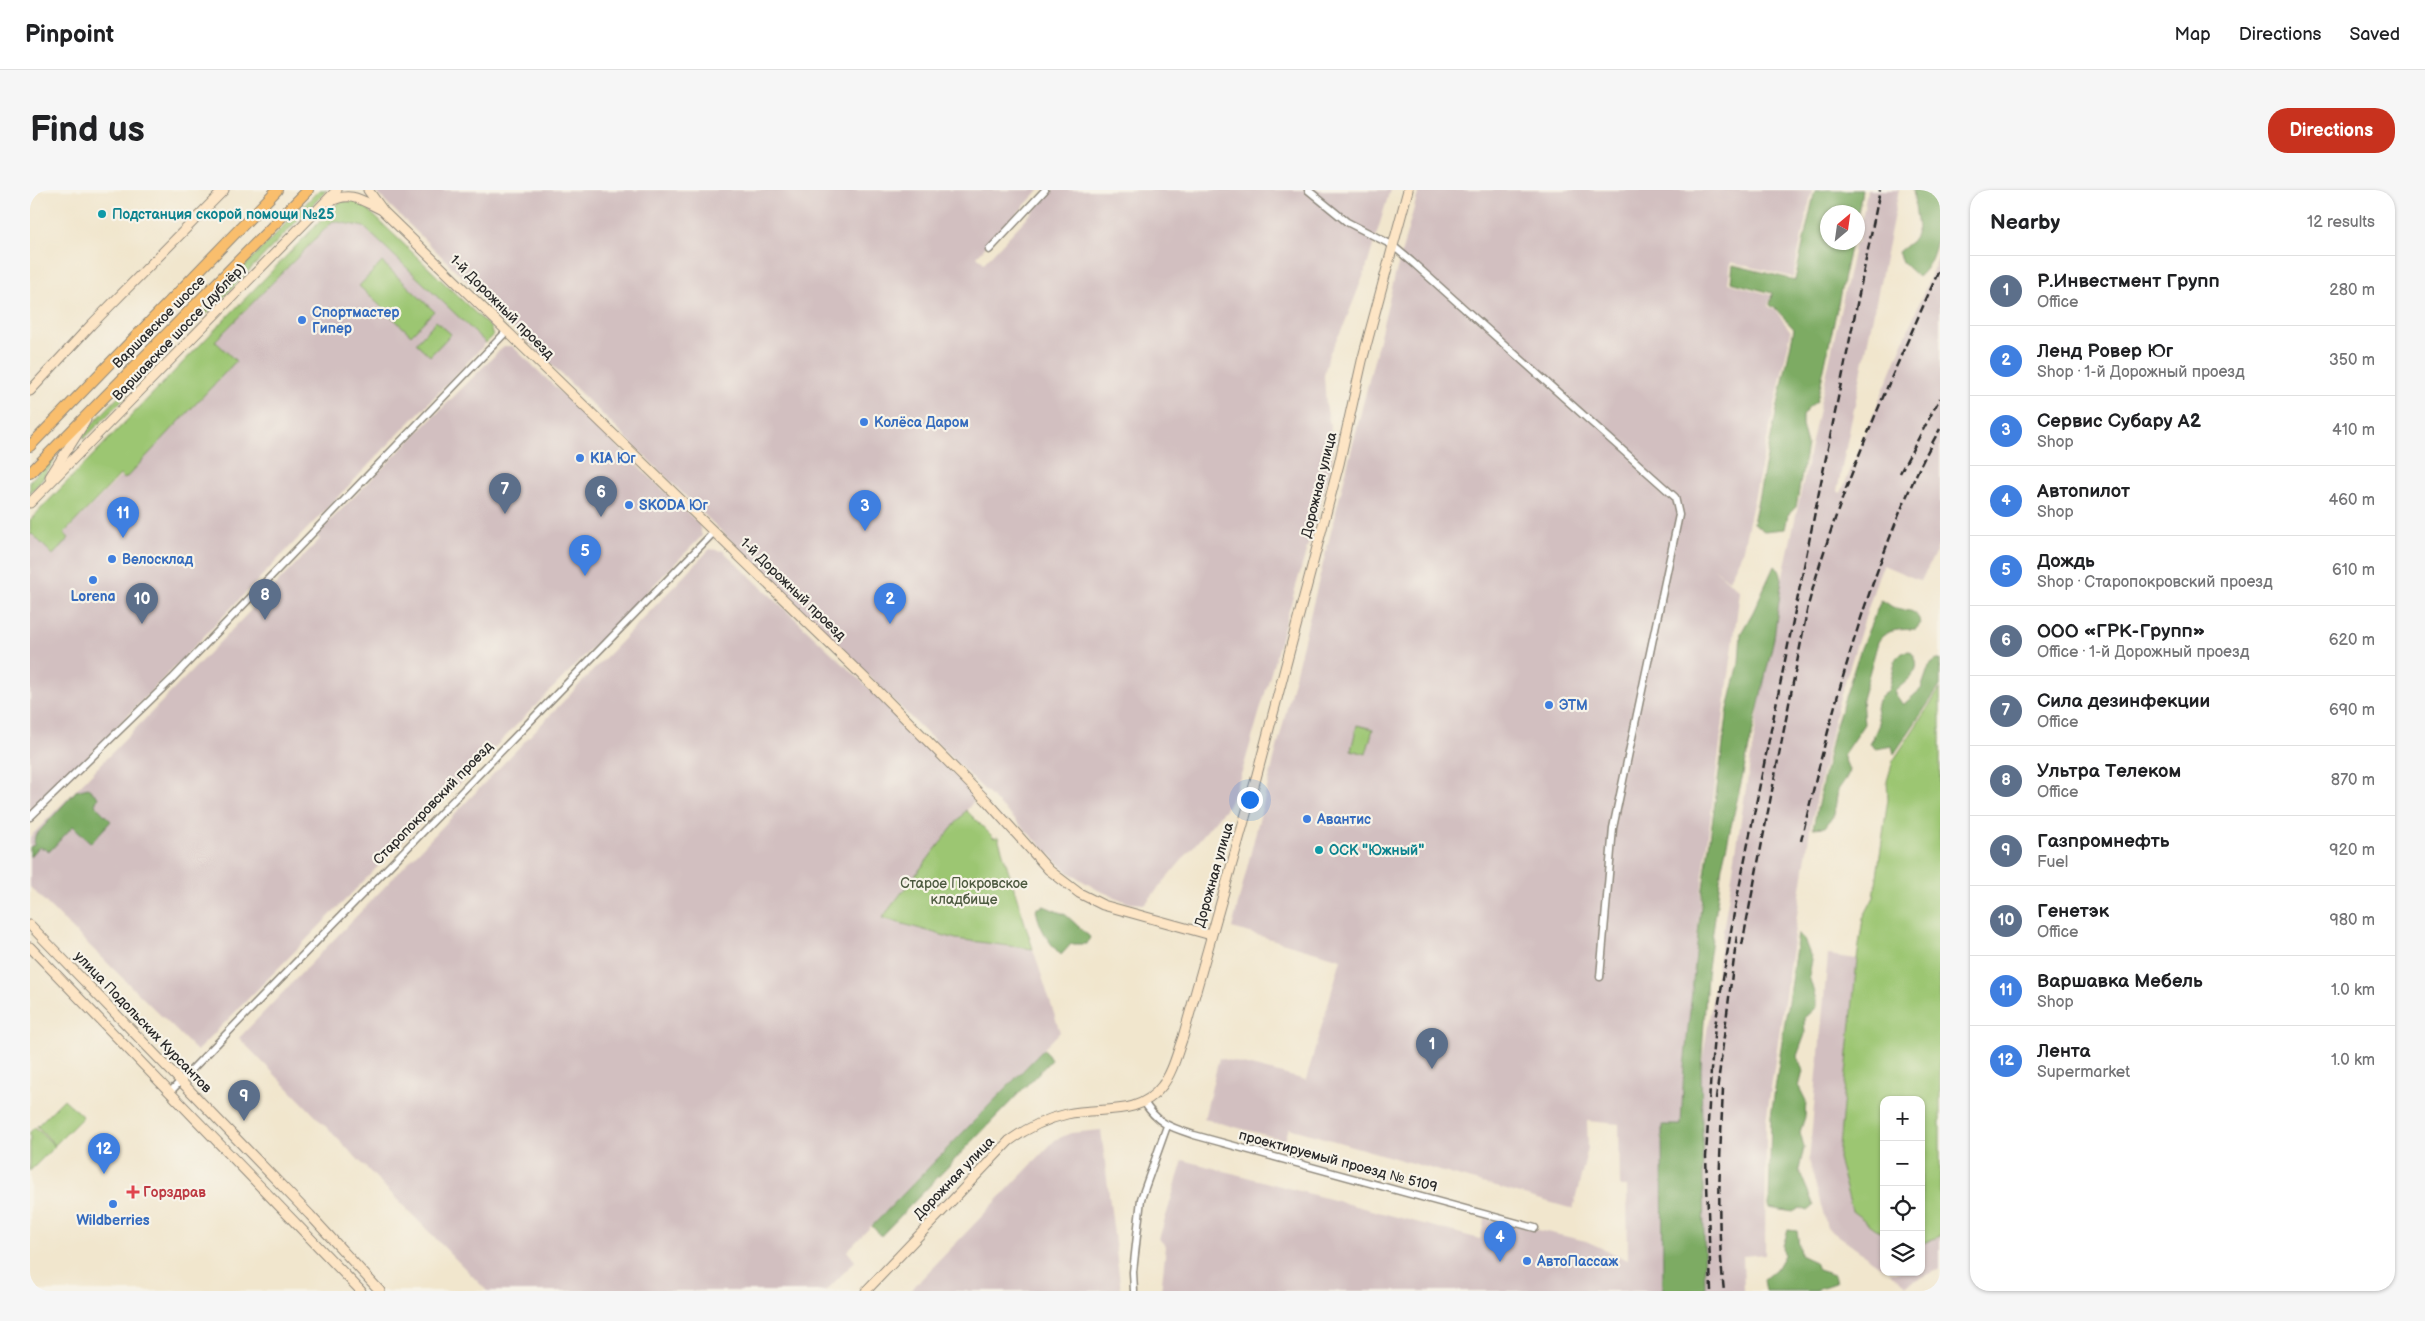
<!DOCTYPE html>
<meta charset="utf-8">
<style>
:root{--surface:#fff;--page:#f6f6f6;--text:#202124;--muted:#757577;--line:#e0e0e0;--accent:#c8321e}
body{margin:0;font-family:"Balsamiq Sans",sans-serif;background:var(--page);color:var(--text)}
.controls{position:absolute;right:15px;bottom:15px;display:grid;overflow:hidden;border-radius:10px;box-shadow:0 1px 4px #0004}
.controls button{width:45px;height:45px;display:grid;place-items:center;padding:0;border:0;border-bottom:1px solid var(--line);background:var(--surface);color:var(--text);font:25px sans-serif}
.compass{position:absolute;left:1790px;top:15px;width:45px;height:45px;border-radius:50%;background:var(--surface);box-shadow:0 1px 4px #0004;rotate:29deg}
.you{position:absolute;left:1219px;top:609px;width:18px;height:18px;margin:-12px;border:4px solid #fff;border-radius:50%;background:#1a73e8;box-shadow:0 0 0 8px #1a73e833}
.badge{display:grid;place-items:center;width:32px;height:32px;border-radius:50%;background:var(--accent);color:#fff;font-size:16px;font-weight:700}
.pin{position:absolute;translate:-50% -41px;filter:drop-shadow(0 1px 2px #0008)}
.pin::after{content:'';position:absolute;top:26px;width:18px;height:15px;background:inherit;clip-path:polygon(0 0,100% 0,50% 100%)}
.list{margin:0;padding:0;list-style:none}
h2{display:flex;justify-content:space-between;align-items:center;height:65px;margin:0;padding:0 20px;font-size:21px}
h2 small{font-size:16px;font-weight:400;color:var(--muted)}
.list li{display:grid;grid-template-columns:32px 1fr auto;gap:15px;align-items:center;box-sizing:border-box;height:70px;padding:0 20px;border-top:1px solid var(--line)}
.list b{display:block;font-size:19px;white-space:nowrap}
.list p{margin:0;font-size:16px;white-space:nowrap;color:var(--muted)}
.list em{font-size:16px;font-style:normal;color:var(--muted)}
.icon{flex:none;width:28px;height:28px;fill:none;stroke:currentColor;stroke-width:2;stroke-linecap:round;stroke-linejoin:round}
.map{position:relative;flex:none;width:1910px;height:1101px;overflow:hidden;border-radius:20px}
header{display:flex;align-items:center;gap:30px;box-sizing:border-box;height:70px;padding:0 25px;background:var(--surface);border-bottom:1px solid var(--line)}
header strong{font-size:24px}
nav{display:flex;gap:28px;margin-inline-start:auto;font-size:18px}
.intro{display:flex;align-items:center;justify-content:space-between;box-sizing:border-box;height:120px;padding:0 30px}
h1{margin:0;font-size:35px}
.button{padding:12px 22px;border-radius:20px;background:var(--accent);color:#fff;font-size:18px;font-weight:700}
main{display:flex;gap:30px;padding:0 30px}
aside{flex:1;background:var(--surface);border-radius:20px;box-shadow:0 1px 4px #0004}
.map>svg:first-child{display:block}
.industrial{fill:#d2bfc0}
.green{fill:#9cc672;stroke:#64784e}
.forest{fill:#7dab64;stroke:#546b48}
.lines{fill:none;stroke-linecap:round;stroke-linejoin:round}
.street-casing{stroke:#8e887c;stroke-width:9}
.secondary-casing{stroke:#8e887c;stroke-width:11}
.primary-casing{stroke:#8e887c;stroke-width:12}
.street{stroke:#fff;stroke-width:6}
.secondary{stroke:#fde5c5;stroke-width:9}
.primary{stroke:#f9be6d;stroke-width:10}
.rail{stroke:#2b2b2b;stroke-width:2.5;stroke-dasharray:8 4;stroke-linecap:butt}
.culture-dot{fill:#0f9aa8;stroke:#f7f3e8;stroke-width:2}
.shop-dot{fill:#3f7fe0;stroke:#f7f3e8;stroke-width:2}
.health-dot{fill:#e0444e;stroke:#f7f3e8;stroke-width:2}
.labels{text-anchor:middle;dominant-baseline:central;stroke-width:4.5;stroke-linejoin:round;paint-order:stroke}
.culture-label{font-size:14px;font-weight:bold;fill:#0d838f;stroke:#f7f3e8;text-anchor:start}
.street-label{font-size:14px;fill:#2b2b2b;stroke:#f7f3e8}
.shop-label{font-size:14px;font-weight:bold;fill:#366cbe;stroke:#f7f3e8;text-anchor:start}
.park-label{font-size:14px;fill:#4d5a40;stroke:#f7f3e8}
.health-label{font-size:14px;font-weight:bold;fill:#be3a42;stroke:#f7f3e8;text-anchor:start}
</style>
<header>
<strong>Pinpoint</strong>
<nav><a>Map</a><a>Directions</a><a>Saved</a></nav>
</header>
<div class="intro"><h1>Find us</h1><a class="button">Directions</a></div>
<main>
<div class="map">
<svg width="1910" height="1101" viewBox="0 0 1910 1101">
<rect width="100%" height="100%" fill="#f7f3e8"/>
<filter id="ink" filterUnits="userSpaceOnUse"><feTurbulence type="fractalNoise" baseFrequency=".02" numOctaves="2"/><feDisplacementMap in="SourceGraphic" scale="10" xChannelSelector="R" yChannelSelector="G"/><feConvolveMatrix kernelMatrix="1 2 1 2 8 2 1 2 1" color-interpolation-filters="sRGB"/></filter>
<filter id="wash" filterUnits="userSpaceOnUse"><feTurbulence type="fractalNoise" baseFrequency=".0096" numOctaves="4" result="noise"/><feDisplacementMap in="SourceGraphic" scale="20" xChannelSelector="R" yChannelSelector="G"/><feGaussianBlur stdDeviation="1.12" result="paint"/><feColorMatrix in="noise" values="0 0 0 0 0 0 0 0 0 0 0 0 0 0 0 0 0 1.4 0 .05"/><feComposite in="paint" operator="in"/></filter>
<g filter="url(#wash)">
<rect width="100%" height="100%" fill="#f1e6cd"/>
<g class="industrial">
<polygon points="344,0 1009,0 947,66 954,73 1023,0 1360,0 1336,79 1314,135 1299,164 1294,186 1296,215 1302,245 1302,272 1213,579 1200,613 1115,714 1099,713 1068,700 1038,682"/>
<polygon points="1389,0 1782,0 1763,87 1701,72 1698,93 1741,105 1738,116 1746,121 1761,142 1712,363 1699,390 1682,377 1710,401 1673,685 1654,877 1651,935 1633,935 1633,1101 1131,1101 1136,1056 1129,1049 1153,970 1450,1049 1455,1028 1556,1051 1598,1070 1597,996 1590,996 1589,934 1557,931 1558,958 1543,1019 1259,938 1255,950 1174,929 1189,868 1276,890 1311,769 1202,738 1366,82"/>
<polygon points="1837,0 1869,0 1807,301 1811,303 1910,63 1910,353 1891,391 1853,375 1848,387 1807,517 1780,639 1736,931 1735,1064 1713,1066 1714,1101 1675,1101 1671,879 1742,436 1825,53 1828,52"/>
<polygon points="303,31 334,37 456,153 0,627 0,345 1,344 23,364 34,343 206,171 185,151"/>
<polygon points="474,156 482,156 669,334 672,346 167,861 0,697 0,647 290,349 286,345"/>
<polygon points="680,359 693,361 840,499 947,607 852,728 926,749 1003,759 1030,842 817,1061 825,1071 796,1101 457,1101 209,848"/>
<polygon points="1798,765 1827,769 1808,968 1822,1021 1854,1045 1854,1079 1797,1038 1779,970"/>
<polygon points="1071,940 1091,1101 880,1101 1025,950 1041,943"/>
<polygon points="1910,1046 1910,1079 1876,1095 1859,1082 1891,1082 1891,1054"/>
</g>
<g class="green">
<polygon points="289,0 297,0 177,124 175,121 181,110"/>
<polygon points="325,10 333,15 460,137 463,146 456,153 334,37 303,31 185,151 206,171 98,286 94,289 90,285 34,343 39,348 23,365 2,344 0,345 0,330 306,15 312,11"/>
<polygon points="352,72 404,121 381,145 329,96"/>
<polygon points="406,131 421,144 400,166 386,153"/>
<polygon points="95,200 98,204 54,249 53,247 56,241"/>
<polygon points="22,268 24,271 12,290 0,303 0,291"/>
<polygon points="1910,499 1910,1046 1891,1054 1891,910 1854,910 1854,1045 1822,1021 1808,968 1827,769 1833,728 1844,707 1858,609 1857,591 1863,571"/>
<polygon points="1327,535 1343,539 1336,564 1321,560"/>
<polygon points="936,620 964,648 968,647 1003,759 926,749 852,728"/>
<polygon points="34,909 53,927 25,955 7,936"/>
<polygon points="5,937 25,956 0,981 0,942"/>
</g>
<g class="forest">
<polygon points="1785,0 1832,0 1828,23 1798,22 1798,52 1821,53 1787,211 1779,217 1772,226 1772,236 1777,255 1766,317 1758,325 1755,339 1734,341 1723,333 1764,139 1746,119 1740,115 1742,103 1701,92 1703,75 1765,90"/>
<path d="M1883,0H1910C1910,29 1910,69 1888,87L1872,72L1868,62L1884,49L1888,38Z"/>
<polygon points="1744,376 1750,381 1752,389 1744,448 1692,676 1677,785 1671,879 1675,1101 1633,1101 1632,935 1651,935 1654,877 1672,706 1698,519 1709,473 1711,443 1723,422"/>
<path d="M1851,410C1857,412 1859,416 1865,418C1878,424 1883,415 1891,433L1886,439C1871,440 1856,438 1848,452L1832,509L1834,534L1813,565L1819,580L1817,587L1808,600L1804,625L1795,637L1783,638L1803,544L1831,458Z"/>
<path d="M1880,461C1897,479 1877,490 1864,502L1873,515L1891,499L1899,476L1906,470H1910V496L1864,564L1862,556L1846,559L1840,554L1849,534L1846,518L1848,510L1859,499L1866,468L1872,462Z"/>
<polygon points="58,598 68,607 65,615 81,631 61,653 43,636 20,661 9,657 0,667 0,657 4,655 5,646 46,601"/>
<path d="M1014,716L1036,725L1060,747L1057,754H1041L1031,765C1019,753 1009,738 1006,719Z"/>
<polygon points="1768,744 1774,749 1782,770 1779,786 1786,810 1786,817 1774,828 1775,844 1767,866 1773,881 1769,897 1776,911 1775,927 1770,942 1774,957 1769,980 1784,1016 1778,1021 1770,1018 1763,1022 1739,1018 1741,926"/>
<polygon points="1014,859 1021,870 851,1046 842,1036"/>
<polygon points="1758,1040 1767,1041 1770,1065 1785,1072 1788,1080 1804,1085 1806,1093 1789,1098 1787,1101 1735,1101 1733,1090 1746,1079 1754,1065 1753,1056"/>
</g>
</g>
<g filter="url(#ink)">
<g class="lines">
<g class="street-casing">
<g id="street">
<polyline points="1278,0 1317,32 1362,55 1381,71 1645,307 1649,325 1583,638 1570,787"/>
<polyline points="959,60 1015,0"/>
<polyline points="0,627 142,489 476,142"/>
<polyline points="140,902 684,342"/>
<path d="M1114,912C1128,934 1140,937 1164,945L1505,1038"/>
<polyline points="1104,1101 1103,1082 1111,1009 1137,936"/>
</g>
</g>
<g class="secondary-casing">
<g id="secondary">
<polyline points="338,0 354,22 843,496 957,611 1019,680 1049,703 1073,715 1181,745"/>
<path d="M300,12C320,0 333,11 352,20"/>
<polyline points="0,201 61,135 194,0"/>
<polyline points="20,287 56,230"/>
<polyline points="0,313 307,0"/>
<polyline points="0,735 280,1025 350,1101"/>
<polyline points="0,757 331,1101"/>
<path d="M836,1101L979,951C997,938 1015,929 1037,924C1071,916 1108,928 1132,896C1143,882 1147,863 1153,847L1225,592L1309,274L1332,171L1378,0"/>
</g>
</g>
<g class="primary-casing">
<g id="primary">
<polyline points="0,256 247,0"/>
<polyline points="0,283 278,0"/>
</g>
</g>
<use href="#street" class="street"/>
<use href="#secondary" class="secondary"/>
<use href="#primary" class="primary"/>
<g class="rail">
<polyline points="1870,283 1910,208"/>
<path d="M1771,651C1794,554 1818,457 1854,363C1870,321 1887,278 1910,239"/>
<path d="M1712,755L1778,416C1809,299 1861,189 1910,78"/>
<path d="M1693,899C1690,966 1686,1034 1694,1101"/>
<polyline points="1686,909 1707,745"/>
<polyline points="1681,1101 1676,967 1681,880 1685,836 1704,723 1850,0"/>
</g>
</g>
</g>
<g class="culture-dot">
<circle cx="72" cy="24" r="5"/>
<circle cx="1289" cy="660" r="5"/>
</g>
<g class="shop-dot">
<circle cx="272" cy="130" r="5"/>
<circle cx="834" cy="232" r="5"/>
<circle cx="550" cy="268" r="5"/>
<circle cx="599" cy="315" r="5"/>
<circle cx="82" cy="369" r="5"/>
<circle cx="63" cy="390" r="5"/>
<circle cx="1519" cy="515" r="5"/>
<circle cx="1277" cy="629" r="5"/>
<circle cx="83" cy="1014" r="5"/>
<circle cx="1497" cy="1071" r="5"/>
</g>
<path class="health-dot" d="M100.5 994.5h5v5h5v5h-5v5h-5v-5h-5v-5h5z"/>
<g class="labels">
<g class="culture-label">
<text x="82" y="24">Подстанция скорой помощи №25</text>
<text x="1299" y="660">ОСК "Южный"</text>
</g>
<g class="street-label">
<text transform="translate(472 117) rotate(45)">1-й Дорожный проезд</text>
<text transform="translate(129 132) rotate(-45)">Варшавское шоссе</text>
<text transform="translate(149 142) rotate(-46)">Варшавское шоссе (дублёр)</text>
<text transform="translate(1289 295) rotate(-76)">Дорожная улица</text>
<text transform="translate(763 399) rotate(44)">1-й Дорожный проезд</text>
<text transform="translate(403 613) rotate(-46)">Старопокровский проезд</text>
<text transform="translate(1184 685) rotate(-74)">Дорожная улица</text>
<text transform="translate(113 832) rotate(46)">улица Подольских Курсантов</text>
<text transform="translate(1308 971) rotate(15)">проектируемый проезд № 5109</text>
<text transform="translate(924 988) rotate(-46)">Дорожная улица</text>
</g>
<g class="shop-label">
<text x="282" y="122">Спортмастер<tspan x="282" dy="16">Гипер</tspan></text>
<text x="844" y="232">Колёса Даром</text>
<text x="560" y="268">KIA Юг</text>
<text x="609" y="315">SKODA Юг</text>
<text x="92" y="369">Велосклад</text>
<text x="63" y="406" text-anchor="middle">Lorena</text>
<text x="1529" y="515">ЭТМ</text>
<text x="1287" y="629">Авантис</text>
<text x="83" y="1030" text-anchor="middle">Wildberries</text>
<text x="1507" y="1071">АвтоПассаж</text>
</g>
<g class="park-label">
<text x="934" y="693">Старое Покровское<tspan x="934" dy="16">кладбище</tspan></text>
</g>
<g class="health-label">
<text x="113" y="1002">Горздрав</text>
</g>
</g>
</svg>
<div class="controls">
<button>+</button>
<button>−</button>
<button><svg class="icon" aria-label="locate" viewBox="0 0 24 24"><circle cx="12" cy="12" r="6"/><path d="M12 2v4M12 18v4M2 12h4M18 12h4"/></svg></button>
<button><svg class="icon" aria-label="layers" viewBox="0 0 24 24"><path d="M12 4l9 5-9 5-9-5zM3 14l9 5 9-5"/></svg></button>
</div>
<svg class="compass" viewBox="-18 -18 36 36"><path d="M0-13l5 13h-10z" fill="#e53935"/><path d="M0 13l5-13h-10z" fill="#757577"/></svg>
<div class="you"></div>
<div class="pin badge" style="left:1402px;top:879px;background:#5c6f8a">1</div>
<div class="pin badge" style="left:860px;top:434px;background:#3f7fe0">2</div>
<div class="pin badge" style="left:835px;top:341px;background:#3f7fe0">3</div>
<div class="pin badge" style="left:1470px;top:1072px;background:#3f7fe0">4</div>
<div class="pin badge" style="left:555px;top:386px;background:#3f7fe0">5</div>
<div class="pin badge" style="left:571px;top:327px;background:#5c6f8a">6</div>
<div class="pin badge" style="left:475px;top:324px;background:#5c6f8a">7</div>
<div class="pin badge" style="left:235px;top:430px;background:#5c6f8a">8</div>
<div class="pin badge" style="left:214px;top:931px;background:#5c6f8a">9</div>
<div class="pin badge" style="left:112px;top:434px;background:#5c6f8a">10</div>
<div class="pin badge" style="left:93px;top:348px;background:#3f7fe0">11</div>
<div class="pin badge" style="left:74px;top:984px;background:#3f7fe0">12</div>
</div>
<aside>
<h2>Nearby<small>12 results</small></h2>
<ul class="list">
<li><span class="badge" style="background:#5c6f8a">1</span><div><b>Р.Инвестмент Групп</b><p>Office</p></div><em>280 m</em></li>
<li><span class="badge" style="background:#3f7fe0">2</span><div><b>Ленд Ровер Юг</b><p>Shop · 1-й Дорожный проезд</p></div><em>350 m</em></li>
<li><span class="badge" style="background:#3f7fe0">3</span><div><b>Сервис Субару А2</b><p>Shop</p></div><em>410 m</em></li>
<li><span class="badge" style="background:#3f7fe0">4</span><div><b>Автопилот</b><p>Shop</p></div><em>460 m</em></li>
<li><span class="badge" style="background:#3f7fe0">5</span><div><b>Дождь</b><p>Shop · Старопокровский проезд</p></div><em>610 m</em></li>
<li><span class="badge" style="background:#5c6f8a">6</span><div><b>ООО «ГРК-Групп»</b><p>Office · 1-й Дорожный проезд</p></div><em>620 m</em></li>
<li><span class="badge" style="background:#5c6f8a">7</span><div><b>Сила дезинфекции</b><p>Office</p></div><em>690 m</em></li>
<li><span class="badge" style="background:#5c6f8a">8</span><div><b>Ультра Телеком</b><p>Office</p></div><em>870 m</em></li>
<li><span class="badge" style="background:#5c6f8a">9</span><div><b>Газпромнефть</b><p>Fuel</p></div><em>920 m</em></li>
<li><span class="badge" style="background:#5c6f8a">10</span><div><b>Генетэк</b><p>Office</p></div><em>980 m</em></li>
<li><span class="badge" style="background:#3f7fe0">11</span><div><b>Варшавка Мебель</b><p>Shop</p></div><em>1.0 km</em></li>
<li><span class="badge" style="background:#3f7fe0">12</span><div><b>Лента</b><p>Supermarket</p></div><em>1.0 km</em></li>
</ul>
</aside>
</main>
